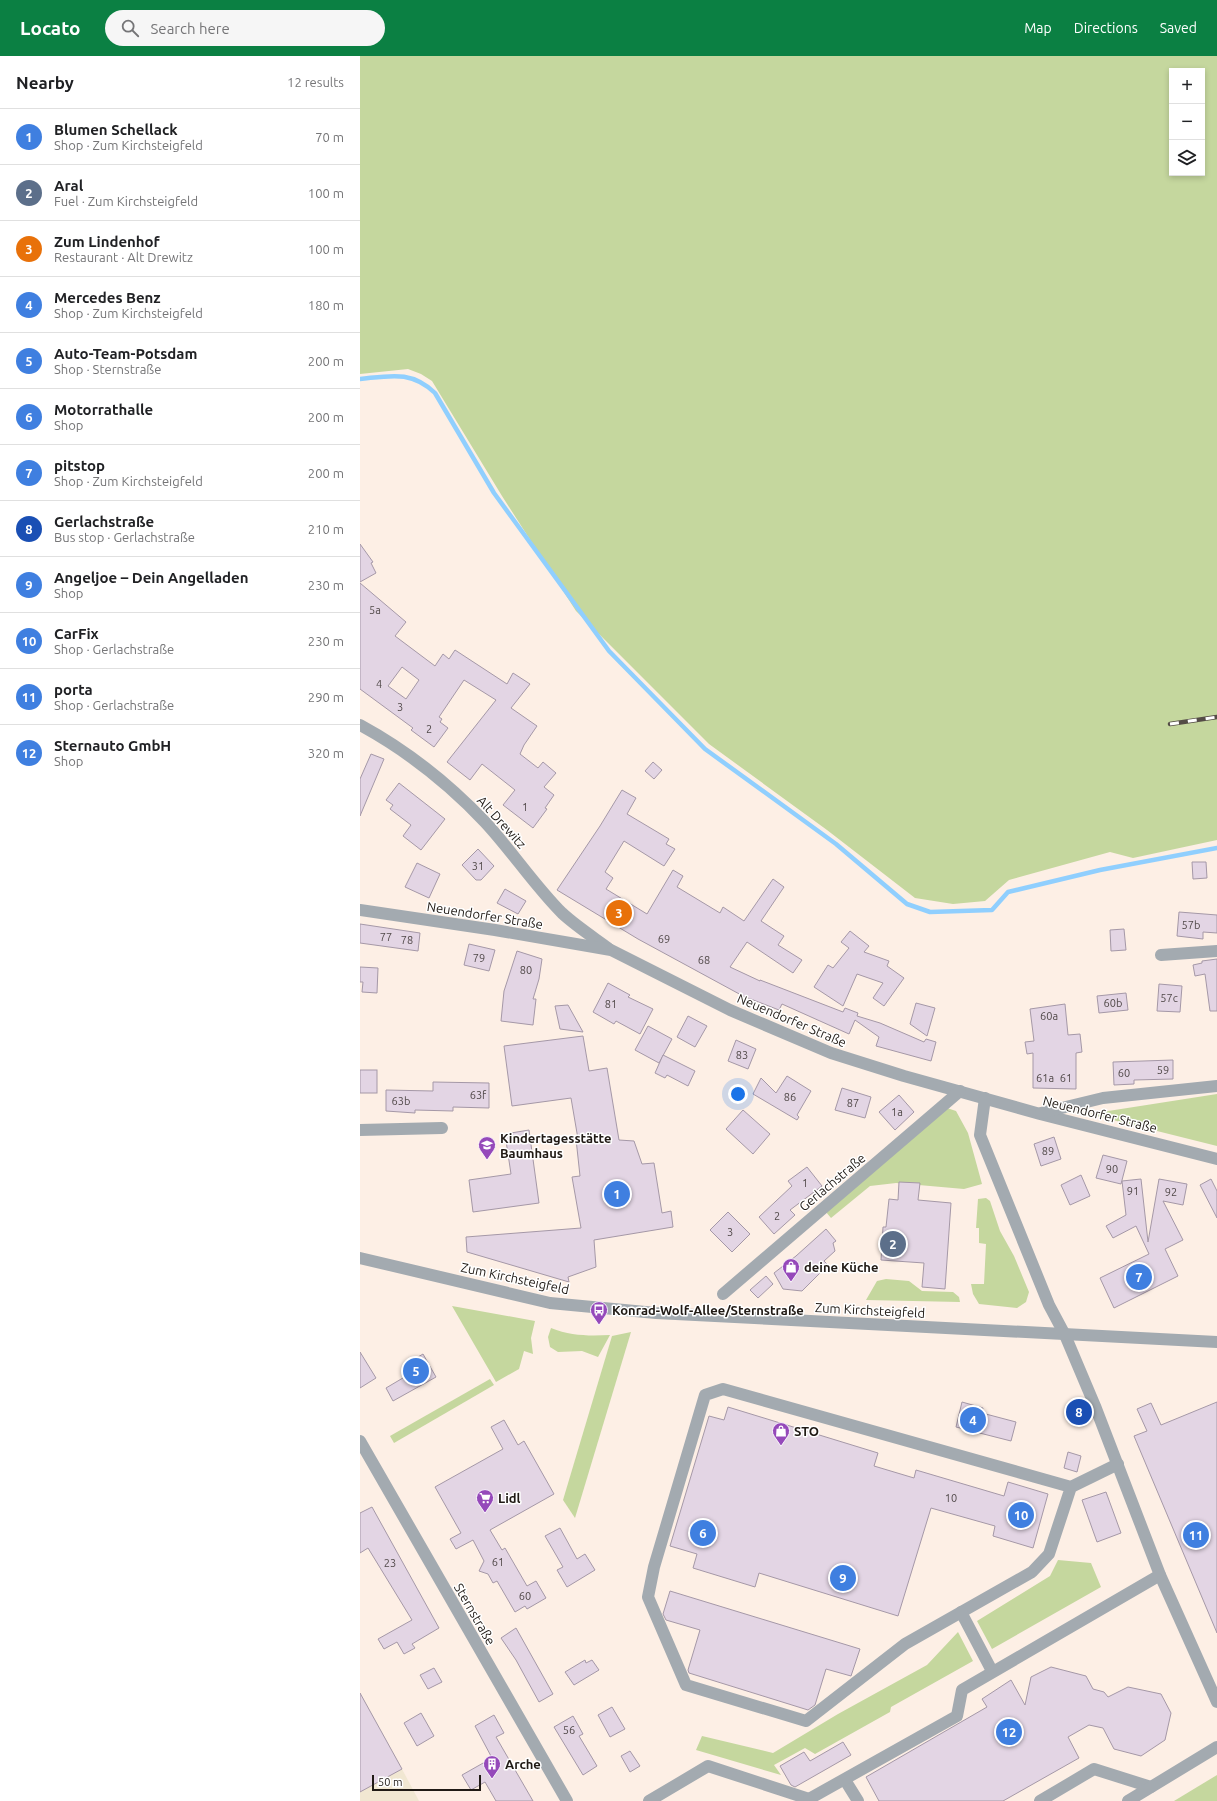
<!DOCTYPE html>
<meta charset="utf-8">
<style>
:root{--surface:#fff;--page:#f6f6f6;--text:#202124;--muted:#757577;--line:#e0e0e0;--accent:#0b8043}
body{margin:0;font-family:Ubuntu,sans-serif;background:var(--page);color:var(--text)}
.controls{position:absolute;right:12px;top:12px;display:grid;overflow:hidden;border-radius:0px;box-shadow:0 2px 6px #0003}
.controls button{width:36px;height:36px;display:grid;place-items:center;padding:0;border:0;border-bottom:1px solid var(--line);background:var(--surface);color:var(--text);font:20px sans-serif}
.scale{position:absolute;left:12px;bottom:10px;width:109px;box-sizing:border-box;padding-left:4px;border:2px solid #201a15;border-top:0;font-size:11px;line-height:14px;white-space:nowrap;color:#201a15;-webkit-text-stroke:3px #fff;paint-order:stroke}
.you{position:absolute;left:378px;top:1038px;width:14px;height:14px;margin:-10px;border:3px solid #fff;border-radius:50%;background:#1a73e8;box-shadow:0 0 0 6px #1a73e833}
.badge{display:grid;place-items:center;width:26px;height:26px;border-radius:50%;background:var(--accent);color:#fff;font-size:13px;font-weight:700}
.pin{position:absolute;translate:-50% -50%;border:2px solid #fff;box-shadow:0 1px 4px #0006}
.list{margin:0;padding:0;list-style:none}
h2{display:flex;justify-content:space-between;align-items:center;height:52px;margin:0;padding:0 16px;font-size:17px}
h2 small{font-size:13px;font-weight:400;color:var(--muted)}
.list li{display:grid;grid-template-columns:26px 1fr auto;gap:12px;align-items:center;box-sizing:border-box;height:56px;padding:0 16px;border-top:1px solid var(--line)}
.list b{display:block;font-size:15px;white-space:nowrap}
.list p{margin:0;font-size:13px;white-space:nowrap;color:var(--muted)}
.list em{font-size:13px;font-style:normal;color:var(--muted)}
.icon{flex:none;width:22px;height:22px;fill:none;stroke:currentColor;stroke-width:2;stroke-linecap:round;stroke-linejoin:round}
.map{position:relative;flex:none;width:857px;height:1745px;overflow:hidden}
header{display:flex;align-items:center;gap:24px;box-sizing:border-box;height:56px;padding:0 20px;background:var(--accent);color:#fff}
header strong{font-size:19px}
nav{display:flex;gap:22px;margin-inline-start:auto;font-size:14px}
.search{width:280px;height:36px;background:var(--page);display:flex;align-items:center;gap:10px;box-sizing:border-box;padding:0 14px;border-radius:22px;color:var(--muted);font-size:15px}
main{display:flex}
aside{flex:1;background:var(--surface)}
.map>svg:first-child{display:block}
.education{fill:#f1e7d2}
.green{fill:#c5d79e;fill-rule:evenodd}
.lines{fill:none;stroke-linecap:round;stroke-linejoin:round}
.stream{stroke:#90cffe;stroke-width:4.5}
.building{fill:#e3d5e4;stroke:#a598a7;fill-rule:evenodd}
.minor{stroke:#a3aab0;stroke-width:12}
.rail-casing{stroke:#544c46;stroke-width:4.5}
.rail{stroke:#fff;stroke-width:3;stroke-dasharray:9;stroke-linecap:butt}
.labels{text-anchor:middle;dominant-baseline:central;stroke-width:3;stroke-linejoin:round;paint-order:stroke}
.number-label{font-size:11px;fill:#514949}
.street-label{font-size:13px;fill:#201a15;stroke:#fff}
.poi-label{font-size:13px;font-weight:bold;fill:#201a15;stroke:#fff;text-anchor:start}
</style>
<header>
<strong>Locato</strong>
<div class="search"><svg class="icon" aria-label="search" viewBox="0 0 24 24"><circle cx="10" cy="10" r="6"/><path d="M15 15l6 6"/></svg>Search here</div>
<nav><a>Map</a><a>Directions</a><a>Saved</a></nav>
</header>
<main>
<aside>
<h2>Nearby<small>12 results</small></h2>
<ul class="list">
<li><span class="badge" style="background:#3f7fe0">1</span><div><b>Blumen Schellack</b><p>Shop · Zum Kirchsteigfeld</p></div><em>70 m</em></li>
<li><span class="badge" style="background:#5c6f8a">2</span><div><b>Aral</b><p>Fuel · Zum Kirchsteigfeld</p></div><em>100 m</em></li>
<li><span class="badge" style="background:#e8710a">3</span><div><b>Zum Lindenhof</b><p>Restaurant · Alt Drewitz</p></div><em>100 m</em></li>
<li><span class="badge" style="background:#3f7fe0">4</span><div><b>Mercedes Benz</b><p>Shop · Zum Kirchsteigfeld</p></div><em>180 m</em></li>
<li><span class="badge" style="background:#3f7fe0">5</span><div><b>Auto-Team-Potsdam</b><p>Shop · Sternstraße</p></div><em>200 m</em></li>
<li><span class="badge" style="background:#3f7fe0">6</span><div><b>Motorrathalle</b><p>Shop</p></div><em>200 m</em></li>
<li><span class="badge" style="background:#3f7fe0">7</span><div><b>pitstop</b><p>Shop · Zum Kirchsteigfeld</p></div><em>200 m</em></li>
<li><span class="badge" style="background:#1a4fb4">8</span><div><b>Gerlachstraße</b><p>Bus stop · Gerlachstraße</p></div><em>210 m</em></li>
<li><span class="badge" style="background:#3f7fe0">9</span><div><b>Angeljoe – Dein Angelladen</b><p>Shop</p></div><em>230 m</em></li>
<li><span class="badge" style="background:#3f7fe0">10</span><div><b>CarFix</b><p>Shop · Gerlachstraße</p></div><em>230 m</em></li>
<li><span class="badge" style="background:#3f7fe0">11</span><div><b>porta</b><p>Shop · Gerlachstraße</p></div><em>290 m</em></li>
<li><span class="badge" style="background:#3f7fe0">12</span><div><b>Sternauto GmbH</b><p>Shop</p></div><em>320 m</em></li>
</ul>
</aside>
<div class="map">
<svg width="857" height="1745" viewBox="0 0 857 1745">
<rect width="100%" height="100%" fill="#fdefe5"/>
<polygon class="education" points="0,1637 42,1713 59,1745 0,1745"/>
<g class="green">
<path d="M0,0H857V784L773,802L750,796L649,824L625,845L593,848L555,842L467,774L349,688L216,555L142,440L72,325L61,318L48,313L0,318ZM812,15H842V117H812Z"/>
<polygon points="857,1038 857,1090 729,1058"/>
<polygon points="587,1052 596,1055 608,1077 622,1128 604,1133 536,1127 510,1130 471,1162 466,1156"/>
<polygon points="626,1142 630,1145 640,1175 654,1200 669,1236 666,1246 657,1252 619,1248 613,1238 611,1228 624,1228 626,1188 619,1187 619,1172 616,1172 618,1143"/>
<polygon points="526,1223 549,1225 562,1235 593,1236 599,1241 600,1246 506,1244 517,1225"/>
<polygon points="92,1250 175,1265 171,1282 173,1298 164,1295 159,1313 136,1326"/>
<path d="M191,1272C211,1280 229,1280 250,1279L238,1301L222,1295L198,1296L190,1291L188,1281Z"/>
<polygon points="271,1276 215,1462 203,1444 252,1280"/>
<polygon points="130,1323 134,1329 34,1387 30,1380"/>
<polygon points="698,1504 731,1507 741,1531 632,1593 617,1565 690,1520"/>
<polygon points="598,1576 613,1605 531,1651 530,1656 455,1698 445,1692 414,1709 421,1719 336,1694 342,1680 413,1697 478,1658 567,1609"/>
<polygon points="857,1719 857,1745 814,1745"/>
</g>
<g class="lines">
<path class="stream" d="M0,323C30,320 51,314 75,337L134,437L249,595L345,693L476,788L547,848L570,856L632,854L648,836L740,814L857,792"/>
</g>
<g class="building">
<polygon points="0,488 13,506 11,507 16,517 0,526"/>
<path d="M0,527L46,566L35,580L75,610L83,598L89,603L95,594L147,628L153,617L170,628L151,652L177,670L164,689L160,698L178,712L183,706L196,717L184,731L194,739L185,752L187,753L173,772L143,749L155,734L122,708L110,724L87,706L136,644L104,624L79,661L82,663L80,666L88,672L74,691L51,674L53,672L0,633ZM42,611L59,624L46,643L28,630Z"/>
<polygon points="11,698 24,703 0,760 0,723"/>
<polygon points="293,706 302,714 294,723 285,715"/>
<polygon points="39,727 85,763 61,794 43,780 51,769 30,753 33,749 26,744"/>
<polygon points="262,734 276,742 267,758 309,783 306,788 315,793 304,810 264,785 245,816 253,822 246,833 287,858 313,814 323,820 317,831 360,857 363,851 384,865 413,823 424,831 401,865 424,880 418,889 442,904 433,917 387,886 370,911 400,925 400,924 483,956 485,952 498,957 497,960 520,967 564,986 566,983 576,986 571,1005 516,990 519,981 495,964 489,978 422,948 419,954 383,940 278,883 197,834 240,770"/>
<polygon points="118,793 134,810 121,824 116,824 102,809"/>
<polygon points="832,806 846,806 847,822 833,823"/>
<polygon points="57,807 80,818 69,842 45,831"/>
<polygon points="145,833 166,845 158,858 137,847"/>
<polygon points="819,856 857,859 857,877 843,876 843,883 817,880"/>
<polygon points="0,868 60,877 58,895 0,887"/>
<polygon points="764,873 766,894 751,895 750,874"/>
<polygon points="490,875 509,890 504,896 529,905 527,910 544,922 524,950 513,942 523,927 497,918 483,950 454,931 468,909 473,912 489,892 481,886"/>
<polygon points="109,888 135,894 129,915 104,909"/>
<polygon points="157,895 182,903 179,923 173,943 176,943 173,969 141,965 144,935"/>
<polygon points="857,903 857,955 850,955 845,918 835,920 833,909 842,907 842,905"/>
<polygon points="0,911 18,912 17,937 2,936 3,926 0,926"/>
<polygon points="248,927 270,939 268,941 293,953 280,978 256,965 254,968 233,956"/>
<polygon points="799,928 822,930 820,956 797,955"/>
<polygon points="766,937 768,954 739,957 737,940"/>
<polygon points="556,947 575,952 567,980 550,968"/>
<polygon points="705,948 708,979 720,978 722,996 716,997 716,1033 673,1032 673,997 667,998 665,986 674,985 670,953"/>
<polygon points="208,949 223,976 200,973 195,950"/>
<polygon points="328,960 347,970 335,991 317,981"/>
<polygon points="288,970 312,983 299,1007 275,994"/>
<polygon points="223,980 229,1015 247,1012 259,1084 274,1085 282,1108 294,1107 302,1157 311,1155 313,1171 234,1184 236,1211 208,1221 209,1226 107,1196 106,1181 221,1172 212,1121 220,1120 216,1083 218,1083 211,1042 152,1050 144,990"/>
<polygon points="376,984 396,993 388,1013 368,1005"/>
<polygon points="303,999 335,1015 328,1030 307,1019 305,1022 295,1017"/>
<polygon points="813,1004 813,1023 774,1024 774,1028 754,1029 753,1006"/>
<rect x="0" y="1014" width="17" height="23"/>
<polygon points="427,1020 451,1035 437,1059 439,1061 437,1064 393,1038 401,1022 416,1037"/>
<polygon points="73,1026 129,1027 129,1052 93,1051 93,1055 55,1054 55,1057 26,1055 26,1034 73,1035"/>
<polygon points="482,1032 511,1041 505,1062 475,1054"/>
<polygon points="539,1039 554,1056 535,1074 519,1056"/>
<polygon points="383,1054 410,1078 393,1098 366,1073"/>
<polygon points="169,1074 179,1147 113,1156 109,1124 151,1118 145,1078"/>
<polygon points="694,1081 701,1103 681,1110 674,1088"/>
<polygon points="743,1099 767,1105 761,1128 736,1122"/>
<polygon points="447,1111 462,1130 430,1154 435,1159 414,1178 399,1161 432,1130 428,1125"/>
<polygon points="721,1119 730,1140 710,1149 701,1129"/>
<polygon points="781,1123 788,1186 799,1123 827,1128 823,1149 803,1145 823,1184 805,1193 818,1220 754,1252 740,1222 789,1198 776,1170 753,1182 746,1170 766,1159 762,1125"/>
<polygon points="851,1123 857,1135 857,1162 840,1129"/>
<polygon points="539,1126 560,1127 558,1144 591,1147 585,1233 562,1231 564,1207 521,1204 523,1171 526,1171 529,1143 538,1144"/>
<polygon points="368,1156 390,1178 372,1196 350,1174"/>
<polygon points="466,1173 476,1185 473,1187 475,1195 464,1205 468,1209 442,1235 423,1233 414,1217 436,1200"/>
<polygon points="406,1220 413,1228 398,1242 390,1234"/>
<polygon points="0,1296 16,1322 0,1332"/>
<polygon points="63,1298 76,1321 33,1345 26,1332 53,1316 48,1307"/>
<polygon points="602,1346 623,1352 622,1357 656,1366 651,1385 596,1371"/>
<polygon points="857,1346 857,1577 774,1380 787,1375 777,1353 791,1347 801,1369"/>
<polygon points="368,1351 518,1397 514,1410 554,1422 556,1414 644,1440 648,1426 688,1438 673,1492 633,1480 635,1470 571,1452 538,1560 399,1517 395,1531 333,1512 337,1498 310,1490 349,1360 364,1364"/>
<polygon points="144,1364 158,1389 164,1385 194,1438 130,1474 142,1494 145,1492 167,1530 176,1525 186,1542 167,1553 165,1550 155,1556 137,1525 133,1527 128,1518 119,1515 124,1505 113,1484 96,1493 90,1483 101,1477 75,1431 143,1393 131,1371"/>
<polygon points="708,1396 721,1400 717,1416 704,1412"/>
<polygon points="746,1436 761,1477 737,1486 722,1444"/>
<polygon points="12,1451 79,1572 52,1588 55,1592 44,1598 37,1586 24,1593 18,1583 52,1564 8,1492 0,1497 0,1457"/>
<polygon points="200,1472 217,1503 225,1498 235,1514 207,1531 197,1514 203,1511 185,1480"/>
<polygon points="310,1535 500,1593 491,1620 466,1613 455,1649 448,1654 329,1617 328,1614 340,1574 306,1564 303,1558"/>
<polygon points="156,1572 193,1638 179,1646 156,1604 141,1582"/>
<polygon points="225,1604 226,1607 232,1604 239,1614 214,1629 205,1616"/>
<polygon points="691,1611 726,1620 733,1633 744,1636 748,1641 768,1631 801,1638 811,1657 805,1684 781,1700 754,1693 743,1672 729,1669 708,1681 719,1702 643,1745 519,1745 506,1721 627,1651 622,1643 651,1624 665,1649 671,1621"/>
<polygon points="74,1612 82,1626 68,1633 60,1619"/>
<polygon points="0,1637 42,1713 0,1736"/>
<polygon points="252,1651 265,1673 250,1681 238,1659"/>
<polygon points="61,1657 74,1680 57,1690 44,1667"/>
<polygon points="134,1659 144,1677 136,1681 173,1745 136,1745 125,1726 111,1734 102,1719 132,1702 115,1670"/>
<polygon points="213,1660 223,1678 219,1680 237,1710 223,1719 194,1671"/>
<polygon points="483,1686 491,1699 435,1731 431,1729 420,1710 444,1696 450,1705"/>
<polygon points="270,1695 280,1710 270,1716 261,1700"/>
</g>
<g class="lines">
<g class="minor">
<path d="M0,669C46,694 89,728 125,766C152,795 174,829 202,857C216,870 233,881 248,892"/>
<polyline points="0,854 135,874 251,894 370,954 471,997 544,1020 680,1058 857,1103"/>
<polyline points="801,899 857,895"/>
<polyline points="625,1042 620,1079 689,1249 705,1279 735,1350 800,1519 857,1646"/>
<polyline points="681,1057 743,1042 857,1030"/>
<polyline points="0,1074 82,1072"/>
<polyline points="0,1202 190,1247 296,1257 857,1286"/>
<polyline points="363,1238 600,1035"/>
<polyline points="0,1385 207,1745"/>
<polyline points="711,1431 689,1498 672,1516 545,1588 446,1665 326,1629 288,1541 294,1511 345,1339 363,1333 711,1431 758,1408"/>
<polyline points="601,1556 632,1615"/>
<polyline points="485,1724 498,1745"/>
<polyline points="289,1745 348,1710 449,1743"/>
<polyline points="450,1745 449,1743 597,1660 602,1634 800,1519"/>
<polyline points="680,1745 734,1713 791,1731"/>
<polyline points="768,1745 857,1691"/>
</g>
<g class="rail-casing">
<polyline id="rail" points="810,668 857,661"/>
</g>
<use href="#rail" class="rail"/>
</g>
<defs>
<g id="school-pin" transform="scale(0.9)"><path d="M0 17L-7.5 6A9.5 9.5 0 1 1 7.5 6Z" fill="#9549ba" stroke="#fff"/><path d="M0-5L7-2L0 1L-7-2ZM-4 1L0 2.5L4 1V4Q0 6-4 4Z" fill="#fff"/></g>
<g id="shop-pin" transform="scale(0.9)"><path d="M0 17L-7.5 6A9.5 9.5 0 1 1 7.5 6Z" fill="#9549ba" stroke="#fff"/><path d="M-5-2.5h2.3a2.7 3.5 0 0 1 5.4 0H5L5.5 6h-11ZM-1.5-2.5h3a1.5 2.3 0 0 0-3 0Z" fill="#fff"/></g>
<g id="bus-pin" transform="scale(0.9)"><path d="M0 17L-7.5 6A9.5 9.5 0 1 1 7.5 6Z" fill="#9549ba" stroke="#fff"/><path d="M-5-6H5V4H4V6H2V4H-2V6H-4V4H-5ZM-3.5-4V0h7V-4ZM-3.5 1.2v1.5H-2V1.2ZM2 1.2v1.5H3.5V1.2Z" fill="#fff"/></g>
<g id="supermarket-pin" transform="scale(0.9)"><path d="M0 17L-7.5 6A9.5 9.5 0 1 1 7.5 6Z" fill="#9549ba" stroke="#fff"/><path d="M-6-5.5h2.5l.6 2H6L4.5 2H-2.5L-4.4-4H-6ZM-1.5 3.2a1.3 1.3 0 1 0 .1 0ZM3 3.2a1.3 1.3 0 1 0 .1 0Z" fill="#fff"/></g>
<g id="building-pin" transform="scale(0.9)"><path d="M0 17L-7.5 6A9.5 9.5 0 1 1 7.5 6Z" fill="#9549ba" stroke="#fff"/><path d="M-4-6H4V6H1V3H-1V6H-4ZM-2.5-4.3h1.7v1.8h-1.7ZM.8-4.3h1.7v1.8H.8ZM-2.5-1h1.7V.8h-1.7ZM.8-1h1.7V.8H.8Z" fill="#fff"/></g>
</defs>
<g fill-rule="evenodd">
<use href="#school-pin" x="127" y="1089"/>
<use href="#shop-pin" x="431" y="1211"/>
<use href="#bus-pin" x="239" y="1254"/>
<use href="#shop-pin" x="421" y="1375"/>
<use href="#supermarket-pin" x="125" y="1442"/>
<use href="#building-pin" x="132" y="1708"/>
</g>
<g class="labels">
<g class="number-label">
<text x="15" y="554">5a</text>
<text x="19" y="628">4</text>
<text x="40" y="651">3</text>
<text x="69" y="673">2</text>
<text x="165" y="751">1</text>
<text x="118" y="810">31</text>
<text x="831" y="869">57b</text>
<text x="26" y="881">77</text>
<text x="304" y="883">69</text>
<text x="47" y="884">78</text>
<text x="119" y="902">79</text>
<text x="344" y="904">68</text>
<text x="166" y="914">80</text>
<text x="809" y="942">57c</text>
<text x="753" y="947">60b</text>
<text x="251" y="948">81</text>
<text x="689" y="960">60a</text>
<text x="382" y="999">83</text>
<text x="803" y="1014">59</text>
<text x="764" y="1017">60</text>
<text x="685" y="1022">61a</text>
<text x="706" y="1022">61</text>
<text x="118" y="1039">63f</text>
<text x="430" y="1041">86</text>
<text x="41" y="1045">63b</text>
<text x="493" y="1047">87</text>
<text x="537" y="1056">1a</text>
<text x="688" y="1095">89</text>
<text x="752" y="1113">90</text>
<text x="445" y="1127">1</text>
<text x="773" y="1135">91</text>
<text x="811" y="1136">92</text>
<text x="417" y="1160">2</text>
<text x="370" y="1176">3</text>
<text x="591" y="1442">10</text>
<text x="138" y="1506">61</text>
<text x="30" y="1507">23</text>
<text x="165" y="1540">60</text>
<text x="209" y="1674">56</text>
</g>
<g class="street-label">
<text transform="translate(142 766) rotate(48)">Alt Drewitz</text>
<text transform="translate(125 859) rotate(9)">Neuendorfer Straße</text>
<text transform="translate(432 964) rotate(23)">Neuendorfer Straße</text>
<text transform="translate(740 1058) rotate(14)">Neuendorfer Straße</text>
<text transform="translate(472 1126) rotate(-40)">Gerlachstraße</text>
<text transform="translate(155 1222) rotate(12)">Zum Kirchsteigfeld</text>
<text transform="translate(510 1254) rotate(3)">Zum Kirchsteigfeld</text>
<text transform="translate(115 1558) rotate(60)">Sternstraße</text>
</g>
<g class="poi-label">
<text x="140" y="1082">Kindertagesstätte<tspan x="140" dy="15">Baumhaus</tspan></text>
<text x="444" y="1211">deine Küche</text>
<text x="252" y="1254">Konrad-Wolf-Allee/Sternstraße</text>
<text x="434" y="1375">STO</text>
<text x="138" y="1442">Lidl</text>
<text x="145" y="1708">Arche</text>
</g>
</g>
</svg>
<div class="controls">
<button>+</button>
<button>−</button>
<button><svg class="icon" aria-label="layers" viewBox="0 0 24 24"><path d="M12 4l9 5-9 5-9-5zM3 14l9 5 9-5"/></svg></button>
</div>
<div class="scale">50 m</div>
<div class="you"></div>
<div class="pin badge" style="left:257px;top:1138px;background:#3f7fe0">1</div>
<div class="pin badge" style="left:533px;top:1188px;background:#5c6f8a">2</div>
<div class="pin badge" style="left:259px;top:857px;background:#e8710a">3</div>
<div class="pin badge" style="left:613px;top:1364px;background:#3f7fe0">4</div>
<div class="pin badge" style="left:56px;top:1315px;background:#3f7fe0">5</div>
<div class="pin badge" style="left:343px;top:1477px;background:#3f7fe0">6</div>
<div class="pin badge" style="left:779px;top:1221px;background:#3f7fe0">7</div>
<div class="pin badge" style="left:719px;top:1356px;background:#1a4fb4">8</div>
<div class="pin badge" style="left:483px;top:1522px;background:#3f7fe0">9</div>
<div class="pin badge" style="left:661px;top:1459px;background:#3f7fe0">10</div>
<div class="pin badge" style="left:836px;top:1479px;background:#3f7fe0">11</div>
<div class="pin badge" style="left:649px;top:1676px;background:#3f7fe0">12</div>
</div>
</main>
